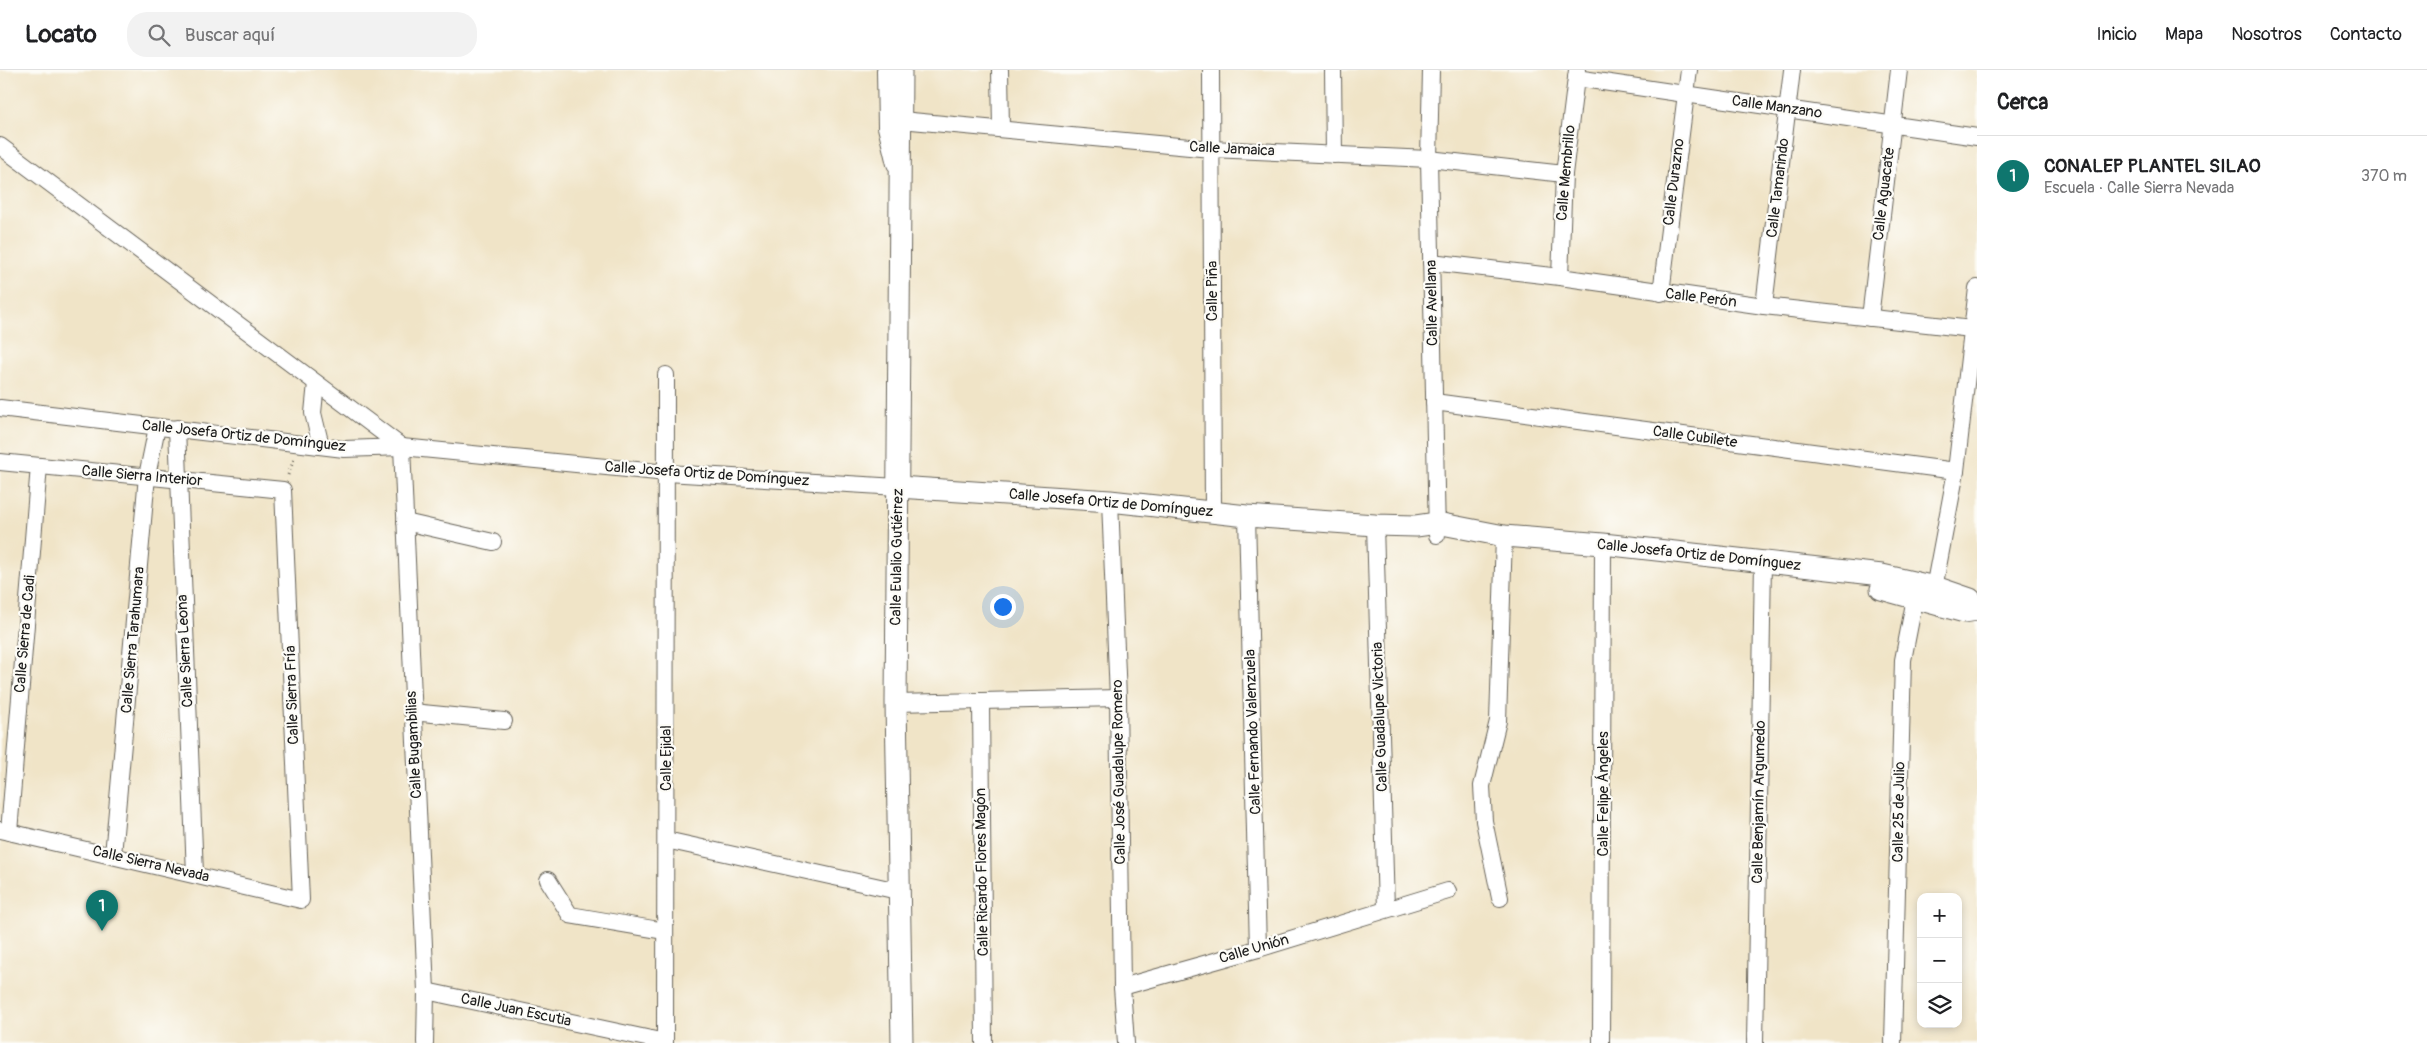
<!DOCTYPE html>
<html lang="es">
<meta charset="utf-8">
<style>
:root{--surface:#fff;--page:#f2f2f2;--text:#202124;--muted:#757577;--line:#e0e0e0;--accent:#0f766e}
body{margin:0;font-family:Pangolin,sans-serif;background:var(--page);color:var(--text)}
.controls{position:absolute;right:15px;bottom:15px;display:grid;overflow:hidden;border-radius:10px;box-shadow:0 2px 8px #0003}
.controls button{width:45px;height:45px;display:grid;place-items:center;padding:0;border:0;border-bottom:1px solid var(--line);background:var(--surface);color:var(--text);font:25px sans-serif}
.you{position:absolute;left:1002px;top:536px;width:18px;height:18px;margin:-12px;border:4px solid #fff;border-radius:50%;background:#1a73e8;box-shadow:0 0 0 8px #1a73e833}
.badge{display:grid;place-items:center;width:32px;height:32px;border-radius:50%;background:var(--accent);color:#fff;font-size:16px;font-weight:700}
.pin{position:absolute;translate:-50% -41px;filter:drop-shadow(0 1px 2px #0008)}
.pin::after{content:'';position:absolute;top:26px;width:18px;height:15px;background:inherit;clip-path:polygon(0 0,100% 0,50% 100%)}
.list{margin:0;padding:0;list-style:none}
h2{display:flex;justify-content:space-between;align-items:center;height:65px;margin:0;padding:0 20px;font-size:21px}
h2 small{font-size:16px;font-weight:400;color:var(--muted)}
.list li{display:grid;grid-template-columns:32px 1fr auto;gap:15px;align-items:center;box-sizing:border-box;height:80px;padding:0 20px;border-top:1px solid var(--line)}
.list b{display:block;font-size:19px;white-space:nowrap}
.list p{margin:0;font-size:16px;white-space:nowrap;color:var(--muted)}
.list em{font-size:16px;font-style:normal;color:var(--muted)}
.icon{flex:none;width:28px;height:28px;fill:none;stroke:currentColor;stroke-width:2;stroke-linecap:round;stroke-linejoin:round}
.map{position:relative;flex:none;width:1977px;height:973px;overflow:hidden}
header{display:flex;align-items:center;gap:30px;box-sizing:border-box;height:70px;padding:0 25px;background:var(--surface);border-bottom:1px solid var(--line)}
header strong{font-size:24px}
nav{display:flex;gap:28px;margin-inline-start:auto;font-size:18px}
.search{width:350px;height:45px;background:var(--page);display:flex;align-items:center;gap:12px;box-sizing:border-box;padding:0 18px;border-radius:20px;color:var(--muted);font-size:19px}
main{display:flex}
aside{flex:1;background:var(--surface)}
.map>svg:first-child{display:block}
.lines{fill:none;stroke-linecap:round;stroke-linejoin:round}
.minor-casing{stroke:#666258;stroke-width:18}
.tertiary-casing{stroke:#666258;stroke-width:23}
.path{stroke:#666258;stroke-width:3;stroke-dasharray:1 4;stroke-linecap:butt}
.minor{stroke:#fff;stroke-width:16}
.tertiary{stroke:#fff;stroke-width:21}
.labels{text-anchor:middle;dominant-baseline:central;stroke-width:4.5;stroke-linejoin:round;paint-order:stroke}
.street-label{font-size:15px;fill:#1c1c1c;stroke:#fdfcf7}
</style>
<header>
<strong>Locato</strong>
<div class="search"><svg class="icon" aria-label="search" viewBox="0 0 24 24"><circle cx="10" cy="10" r="6"/><path d="M15 15l6 6"/></svg>Buscar aquí</div>
<nav><a>Inicio</a><a>Mapa</a><a>Nosotros</a><a>Contacto</a></nav>
</header>
<main>
<div class="map">
<svg width="1977" height="973" viewBox="0 0 1977 973">
<rect width="100%" height="100%" fill="#fdfcf7"/>
<filter id="ink" filterUnits="userSpaceOnUse"><feTurbulence type="fractalNoise" baseFrequency=".02" numOctaves="2"/><feDisplacementMap in="SourceGraphic" scale="10" xChannelSelector="R" yChannelSelector="G"/><feConvolveMatrix kernelMatrix="1 2 1 2 8 2 1 2 1" color-interpolation-filters="sRGB"/></filter>
<filter id="wash" filterUnits="userSpaceOnUse"><feTurbulence type="fractalNoise" baseFrequency=".0096" numOctaves="4" result="noise"/><feDisplacementMap in="SourceGraphic" scale="20" xChannelSelector="R" yChannelSelector="G"/><feGaussianBlur stdDeviation="1.12" result="paint"/><feColorMatrix in="noise" values="0 0 0 0 0 0 0 0 0 0 0 0 0 0 0 0 0 1.4 0 .05"/><feComposite in="paint" operator="in"/></filter>
<g filter="url(#wash)">
<rect width="100%" height="100%" fill="#f0e4c7"/>
</g>
<g filter="url(#ink)">
<g class="lines">
<g class="minor-casing">
<g id="minor">
<polyline points="885,0 886,57 895,94"/>
<polyline points="1000,0 1001,59"/>
<polyline points="1211,0 1213,442"/>
<polyline points="1333,0 1334,85"/>
<polyline points="1431,0 1429,89 1437,465"/>
<polyline points="1576,8 1977,67"/>
<polyline points="901,50 1211,79 1429,89 1564,104"/>
<polyline points="0,76 402,377"/>
<polyline points="1431,192 1560,207 1764,236 1972,259"/>
<polyline points="1560,207 1564,104 1577,0"/>
<polyline points="1661,223 1689,0"/>
<polyline points="1764,236 1792,0"/>
<polyline points="1870,248 1899,0"/>
<polyline points="316,313 313,343 321,376"/>
<polyline points="1434,332 1956,401"/>
<polyline points="0,338 344,379 402,377 667,403 898,417"/>
<polyline points="177,358 195,804"/>
<polyline points="402,377 426,921 425,973"/>
<polyline points="0,392 283,420 301,830 0,760"/>
<polyline points="1110,431 1118,628 1122,917 1126,973"/>
<polyline points="1247,446 1258,879"/>
<polyline points="405,452 493,472"/>
<polyline points="1375,455 1386,839"/>
<polyline points="1932,529 1956,401 1977,218"/>
<polyline points="981,631 984,973"/>
<polyline points="896,633 1118,628"/>
<polyline points="412,642 504,651"/>
<polyline points="9,762 39,396"/>
<polyline points="666,770 898,821"/>
<polyline points="113,785 147,406 157,357"/>
<polyline points="548,810 570,845 665,861"/>
<polyline points="1500,828 1484,751 1482,716 1498,651 1504,466"/>
<polyline points="1122,917 1258,879 1448,821"/>
<polyline points="426,921 665,972"/>
<polyline points="665,973 666,305"/>
<polyline points="1601,973 1603,474"/>
<polyline points="1755,973 1763,491"/>
<polyline points="1893,973 1903,590 1917,518"/>
</g>
</g>
<g class="tertiary-casing">
<g id="tertiary">
<polyline points="901,0 896,633 902,973"/>
<polyline points="898,417 1110,431 1247,446 1375,455 1416,456 1437,453 1504,466 1603,474 1882,505 1935,517 1970,529 1977,536"/>
<polyline points="1881,519 1964,542 1977,540"/>
</g>
</g>
<polyline class="path" points="288,405 294,389"/>
<use href="#minor" class="minor"/>
<use href="#tertiary" class="tertiary"/>
</g>
</g>
<g class="labels">
<g class="street-label">
<text transform="translate(1777 37) rotate(8)">Calle Manzano</text>
<text transform="translate(1232 79) rotate(3)">Calle Jamaica</text>
<text transform="translate(1566 103) rotate(-85)">Calle Membrillo</text>
<text transform="translate(1674 112) rotate(-83)">Calle Durazno</text>
<text transform="translate(1778 118) rotate(-83)">Calle Tamarindo</text>
<text transform="translate(1884 124) rotate(-83)">Calle Aguacate</text>
<text transform="translate(1212 221) rotate(-90)">Calle Piña</text>
<text transform="translate(1701 228) rotate(7)">Calle Perón</text>
<text transform="translate(1432 233) rotate(-91)">Calle Avellana</text>
<text transform="translate(244 366) rotate(6)">Calle Josefa Ortiz de Domínguez</text>
<text transform="translate(1695 367) rotate(8)">Calle Cubilete</text>
<text transform="translate(707 404) rotate(4)">Calle Josefa Ortiz de Domínguez</text>
<text transform="translate(142 406) rotate(5)">Calle Sierra Interior</text>
<text transform="translate(1111 433) rotate(5)">Calle Josefa Ortiz de Domínguez</text>
<text transform="translate(1699 485) rotate(6)">Calle Josefa Ortiz de Domínguez</text>
<text transform="translate(897 487) rotate(-89)">Calle Eulalio Gutiérrez</text>
<text transform="translate(25 564) rotate(-85)">Calle Sierra de Cadi</text>
<text transform="translate(133 570) rotate(-85)">Calle Sierra Tarahumara</text>
<text transform="translate(185 581) rotate(-93)">Calle Sierra Leona</text>
<text transform="translate(292 625) rotate(-92)">Calle Sierra Fría</text>
<text transform="translate(1380 647) rotate(-92)">Calle Guadalupe Victoria</text>
<text transform="translate(1253 662) rotate(-92)">Calle Fernando Valenzuela</text>
<text transform="translate(414 675) rotate(-93)">Calle Bugambilias</text>
<text transform="translate(666 688) rotate(-90)">Calle Ejidal</text>
<text transform="translate(1119 702) rotate(-91)">Calle José Guadalupe Romero</text>
<text transform="translate(1603 724) rotate(-90)">Calle Felipe Ángeles</text>
<text transform="translate(1759 732) rotate(-89)">Calle Benjamín Argumedo</text>
<text transform="translate(1899 742) rotate(-89)">Calle 25 de Julio</text>
<text transform="translate(151 794) rotate(13)">Calle Sierra Nevada</text>
<text transform="translate(982 802) rotate(-91)">Calle Ricardo Flores Magón</text>
<text transform="translate(1254 879) rotate(-16)">Calle Unión</text>
<text transform="translate(516 940) rotate(12)">Calle Juan Escutia</text>
</g>
</g>
</svg>
<div class="controls">
<button>+</button>
<button>−</button>
<button><svg class="icon" aria-label="layers" viewBox="0 0 24 24"><path d="M12 4l9 5-9 5-9-5zM3 14l9 5 9-5"/></svg></button>
</div>
<div class="you"></div>
<div class="pin badge" style="left:102px;top:861px">1</div>
</div>
<aside>
<h2>Cerca<small></small></h2>
<ul class="list">
<li><span class="badge">1</span><div><b>CONALEP PLANTEL SILAO</b><p>Escuela · Calle Sierra Nevada</p></div><em>370 m</em></li>
</ul>
</aside>
</main>
